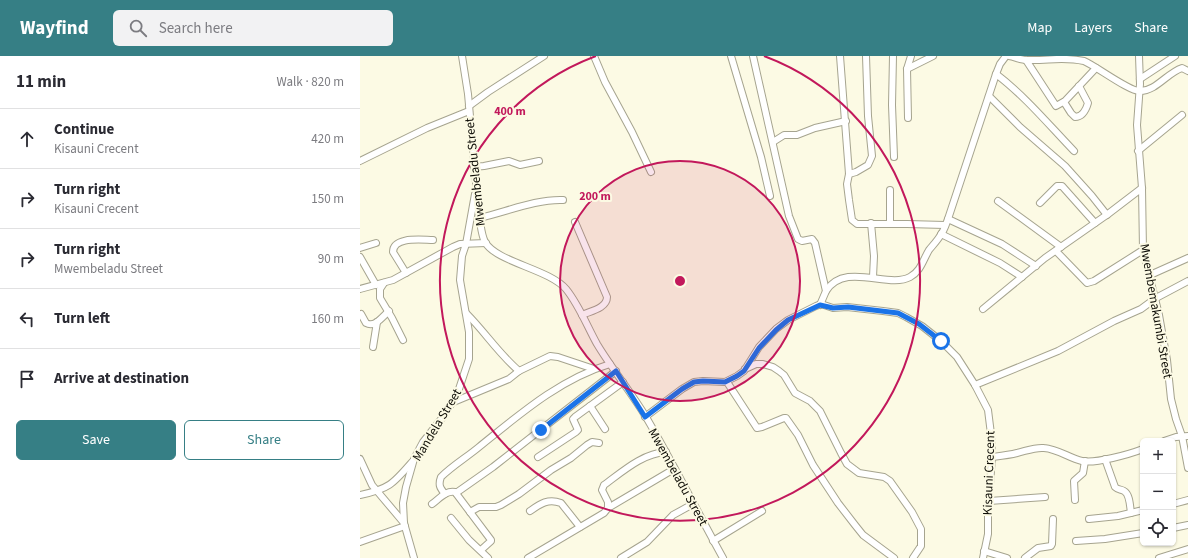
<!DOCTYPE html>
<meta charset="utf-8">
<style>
:root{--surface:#fff;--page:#f2f2f3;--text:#2b2b33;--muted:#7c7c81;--line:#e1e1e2;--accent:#367f85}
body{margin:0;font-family:"Source Sans 3",sans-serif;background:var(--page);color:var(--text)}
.controls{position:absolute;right:12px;bottom:12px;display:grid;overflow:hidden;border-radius:6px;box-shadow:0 1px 3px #0004}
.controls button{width:36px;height:36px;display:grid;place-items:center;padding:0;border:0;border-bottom:1px solid var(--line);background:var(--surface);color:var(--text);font:20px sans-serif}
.stop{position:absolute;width:12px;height:12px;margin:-9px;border:3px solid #1a73e8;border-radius:50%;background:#fff}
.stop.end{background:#1a73e8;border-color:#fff;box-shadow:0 1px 4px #0008}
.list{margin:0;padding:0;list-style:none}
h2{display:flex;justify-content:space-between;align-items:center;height:52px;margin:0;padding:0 16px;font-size:17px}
h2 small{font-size:13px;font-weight:400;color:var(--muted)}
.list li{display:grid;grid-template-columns:26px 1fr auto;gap:12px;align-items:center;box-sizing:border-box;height:60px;padding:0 16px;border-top:1px solid var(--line)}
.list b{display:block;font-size:15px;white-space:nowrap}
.list p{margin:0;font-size:13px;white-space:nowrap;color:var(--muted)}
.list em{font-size:13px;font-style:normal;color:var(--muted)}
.actions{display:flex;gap:8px;padding:12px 16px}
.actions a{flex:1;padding:9px 0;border:1px solid var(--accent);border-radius:6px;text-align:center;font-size:14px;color:var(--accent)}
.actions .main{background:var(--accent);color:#fff}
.icon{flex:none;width:22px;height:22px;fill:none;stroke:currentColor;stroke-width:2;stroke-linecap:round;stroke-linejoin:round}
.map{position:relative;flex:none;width:828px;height:502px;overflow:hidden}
header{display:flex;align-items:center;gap:24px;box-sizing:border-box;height:56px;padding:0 20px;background:var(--accent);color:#fff}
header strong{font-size:19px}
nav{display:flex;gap:22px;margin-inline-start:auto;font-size:14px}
.search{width:280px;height:36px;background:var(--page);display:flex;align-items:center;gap:10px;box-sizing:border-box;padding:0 14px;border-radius:6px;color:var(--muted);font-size:15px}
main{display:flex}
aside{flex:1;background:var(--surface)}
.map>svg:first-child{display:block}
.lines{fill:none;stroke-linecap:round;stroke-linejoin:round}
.minor-casing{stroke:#a6a48f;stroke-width:8}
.minor{stroke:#fff;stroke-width:6}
.route{stroke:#1a73e8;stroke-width:5}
.ring{fill:none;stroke:#c2185b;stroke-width:2}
.labels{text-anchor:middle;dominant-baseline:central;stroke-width:4;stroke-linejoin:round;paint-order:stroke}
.street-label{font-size:13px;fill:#0e0d06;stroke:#fcfae4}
.centre{fill:#c2185b;stroke:#fcfae4;stroke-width:2}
.ring-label{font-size:12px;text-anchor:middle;font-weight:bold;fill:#c2185b;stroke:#fcfae4;stroke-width:4;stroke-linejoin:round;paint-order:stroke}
</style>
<header>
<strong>Wayfind</strong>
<div class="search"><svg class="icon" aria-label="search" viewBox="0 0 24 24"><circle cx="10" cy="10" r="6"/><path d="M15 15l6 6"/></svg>Search here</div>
<nav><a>Map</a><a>Layers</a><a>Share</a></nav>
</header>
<main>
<aside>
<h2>11 min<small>Walk · 820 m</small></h2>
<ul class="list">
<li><svg class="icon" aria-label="ahead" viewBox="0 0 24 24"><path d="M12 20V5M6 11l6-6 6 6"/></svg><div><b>Continue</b><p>Kisauni Crecent</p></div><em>420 m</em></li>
<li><svg class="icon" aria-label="right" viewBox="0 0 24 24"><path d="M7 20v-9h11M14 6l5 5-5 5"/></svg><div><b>Turn right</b><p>Kisauni Crecent</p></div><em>150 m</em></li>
<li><svg class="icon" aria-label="right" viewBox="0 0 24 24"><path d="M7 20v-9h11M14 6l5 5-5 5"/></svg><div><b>Turn right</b><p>Mwembeladu Street</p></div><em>90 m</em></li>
<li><svg class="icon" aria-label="left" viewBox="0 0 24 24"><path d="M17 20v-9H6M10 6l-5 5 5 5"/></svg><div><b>Turn left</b></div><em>160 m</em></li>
<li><svg class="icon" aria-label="arrive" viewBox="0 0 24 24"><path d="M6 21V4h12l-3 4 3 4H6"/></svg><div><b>Arrive at destination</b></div></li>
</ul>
<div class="actions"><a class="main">Save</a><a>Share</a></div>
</aside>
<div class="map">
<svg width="828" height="502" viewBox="0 0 828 502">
<rect width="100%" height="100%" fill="#fcfae4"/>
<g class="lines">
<g class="minor-casing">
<g id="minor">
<path d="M102,0L108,38L119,160C121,169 121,178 125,186C136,206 189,213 206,233C219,249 227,270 237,288C252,313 271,336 286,361C313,407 337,455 363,502"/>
<polyline points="234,0 245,26 272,76 291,116"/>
<polyline points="371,0 401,101 410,140"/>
<polyline points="393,0 429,160 438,183 442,185 452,183 455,187 466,235 460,249"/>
<polyline points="480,0 489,118 487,128 489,144 492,164 497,168 547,168 585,169"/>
<polyline points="533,0 532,49 534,101"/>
<path d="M649,0C655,1 661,4 667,4C688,5 701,0 724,5C736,10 770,36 780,35C796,35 807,17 822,12L828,15"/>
<polyline points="779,0 780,28 777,69 782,132 783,194 799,259 807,304 811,343 816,363 822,380 828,412"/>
<polyline points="666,4 696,50 705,45 736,12"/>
<polyline points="547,13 573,0"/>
<path d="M636,18C665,40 689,69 714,95"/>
<polyline points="780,23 815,0"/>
<polyline points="629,40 660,71 705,110 732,140 747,159"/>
<path d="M704,46L711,57L715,61C723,61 726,54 728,47L719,30"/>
<polyline points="109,50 128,36 184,0"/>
<polyline points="548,62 547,13 551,0"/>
<polyline points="413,86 424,79 437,79 455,72 486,65"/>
<polyline points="778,95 822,59"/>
<polyline points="0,105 67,72 109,55"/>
<polyline points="114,111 124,110 149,105 160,109 179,105"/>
<polyline points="489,118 496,116 508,109 512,100 508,60 506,0"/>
<polyline points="638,145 701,191"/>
<polyline points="680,147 697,130 702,130 735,167"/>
<path d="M119,162C146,156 176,143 203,144"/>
<polyline points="588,163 642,188 676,210"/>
<path d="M215,166L247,241C247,252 231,255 222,259"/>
<polyline points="511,167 514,200 513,221"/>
<polyline points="530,168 530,134"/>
<polyline points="581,178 640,207 662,221"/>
<polyline points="0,192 16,187"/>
<polyline points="696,195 727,227 734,225 783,194"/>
<polyline points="0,201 16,229"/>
<path d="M46,217L33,196C33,180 62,184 73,184"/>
<polyline points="790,219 828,202"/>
<polyline points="24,227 20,233 20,242 32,262 43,284"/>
<polyline points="0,233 33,224 93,191 100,188 126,187"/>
<path d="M466,235C485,205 528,233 550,221C561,215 563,204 569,194C573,189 577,185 580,180C584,175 586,168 588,163L636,18L640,8L646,0"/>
<polyline points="623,253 685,202 748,158 782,132"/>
<path d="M106,257C125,276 139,298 159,315"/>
<path d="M1,258L6,267C15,272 22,261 29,255"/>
<polyline points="13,291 17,266"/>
<polyline points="385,313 396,308 403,308 413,311 419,315 424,319 435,337 450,345 460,355 481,397 487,408 499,417 524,421 530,425 552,456 561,473 561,490 553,502"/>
<polyline points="367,326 397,372 402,371 424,362 426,362 438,379 453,409 478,447 495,469 503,479 534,502"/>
<polyline points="615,329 698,295 754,265 781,253 796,242 828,225"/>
<polyline points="91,347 149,323 159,315 190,300 198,301 234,313"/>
<polyline points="230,350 245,373"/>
<polyline points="285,361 322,333 334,326 343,325 365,326 377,320 384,315 399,291 416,273 428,264 456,250 461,248 473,252 487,251 523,255 538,257 546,261 562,270 581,285 597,301 615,329 628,354 632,386 632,401 628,455 628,478 623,502"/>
<polyline points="804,385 816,381 828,380"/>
<polyline points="178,401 216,376 218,374 213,363 215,361 263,326"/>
<path d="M632,401C640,400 649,399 657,397C666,395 675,391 684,392C698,393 709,402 722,405C735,408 770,398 783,393"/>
<polyline points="0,403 12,429 44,467"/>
<path d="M745,403L755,431C758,434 761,433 764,435C770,438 770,451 771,457"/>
<polyline points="96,437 133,411 256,315"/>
<path d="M85,438C80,432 78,429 81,421C92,410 107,401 119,391C160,358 200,323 250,308"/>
<path d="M0,439C29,433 33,428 52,406"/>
<polyline points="715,444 714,425 723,417 725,405"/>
<polyline points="629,445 685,441"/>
<path d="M72,448C79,443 86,434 95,436L131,484V485L121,494"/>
<polyline points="813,448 828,444"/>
<polyline points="248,452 314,413"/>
<path d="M170,455C180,448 188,442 201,447L220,471"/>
<polyline points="110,456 119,451 136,451 141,449 159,438 191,414 211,402 227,389 232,386 239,387"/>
<polyline points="91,462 109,484 128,502"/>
<polyline points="729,463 758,460 783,454"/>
<polyline points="813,472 828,469"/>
<polyline points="353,485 402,455"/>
<polyline points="716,485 745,483 783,477"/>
<polyline points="0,486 45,470"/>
<polyline points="624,495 647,502"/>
<polyline points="54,502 44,467 43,447 46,431 54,403 63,386 82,362 97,339 109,303 109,276 100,224 102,200 106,188 115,138"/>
<path d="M168,502L244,457L248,452V446L242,434L244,429C262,416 283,397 306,396"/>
<polyline points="261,502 287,486 313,459 333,448"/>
<polyline points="665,502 678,492 691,490 692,488 693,463"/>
<polyline points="799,502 828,493"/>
</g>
</g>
<use href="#minor" class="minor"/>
</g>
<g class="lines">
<polyline class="route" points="181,374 256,315 285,361 322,333 334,326 343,325 365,326 377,320 384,315 399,292 416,274 428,264 460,249 473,252 488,251 538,257 559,268 581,285"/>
</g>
<circle cx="320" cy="225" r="120" fill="#c2185b" fill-opacity=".12"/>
<g class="ring">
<circle cx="320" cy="225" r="120"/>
<path d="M404 0A240 240 0 1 1 236 0"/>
</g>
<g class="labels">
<g class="street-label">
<text transform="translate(115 116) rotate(-96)">Mwembeladu Street</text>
<text transform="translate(796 255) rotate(80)">Mwembemakumbi Street</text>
<text transform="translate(77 369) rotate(-59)">Mandela Street</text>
<text transform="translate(629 417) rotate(-88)">Kisauni Crecent</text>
<text transform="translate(318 421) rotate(61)">Mwembeladu Street</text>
</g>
</g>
<circle cx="320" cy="225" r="6" class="centre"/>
<g class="ring-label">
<text x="150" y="59">400 m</text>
<text x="235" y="144">200 m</text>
</g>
</svg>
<div class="controls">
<button>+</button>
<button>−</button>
<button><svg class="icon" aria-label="locate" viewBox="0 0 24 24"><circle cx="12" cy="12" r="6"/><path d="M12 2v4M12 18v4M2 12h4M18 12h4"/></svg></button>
</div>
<div class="stop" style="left:581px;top:285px"></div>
<div class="stop end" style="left:181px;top:374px"></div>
</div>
</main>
